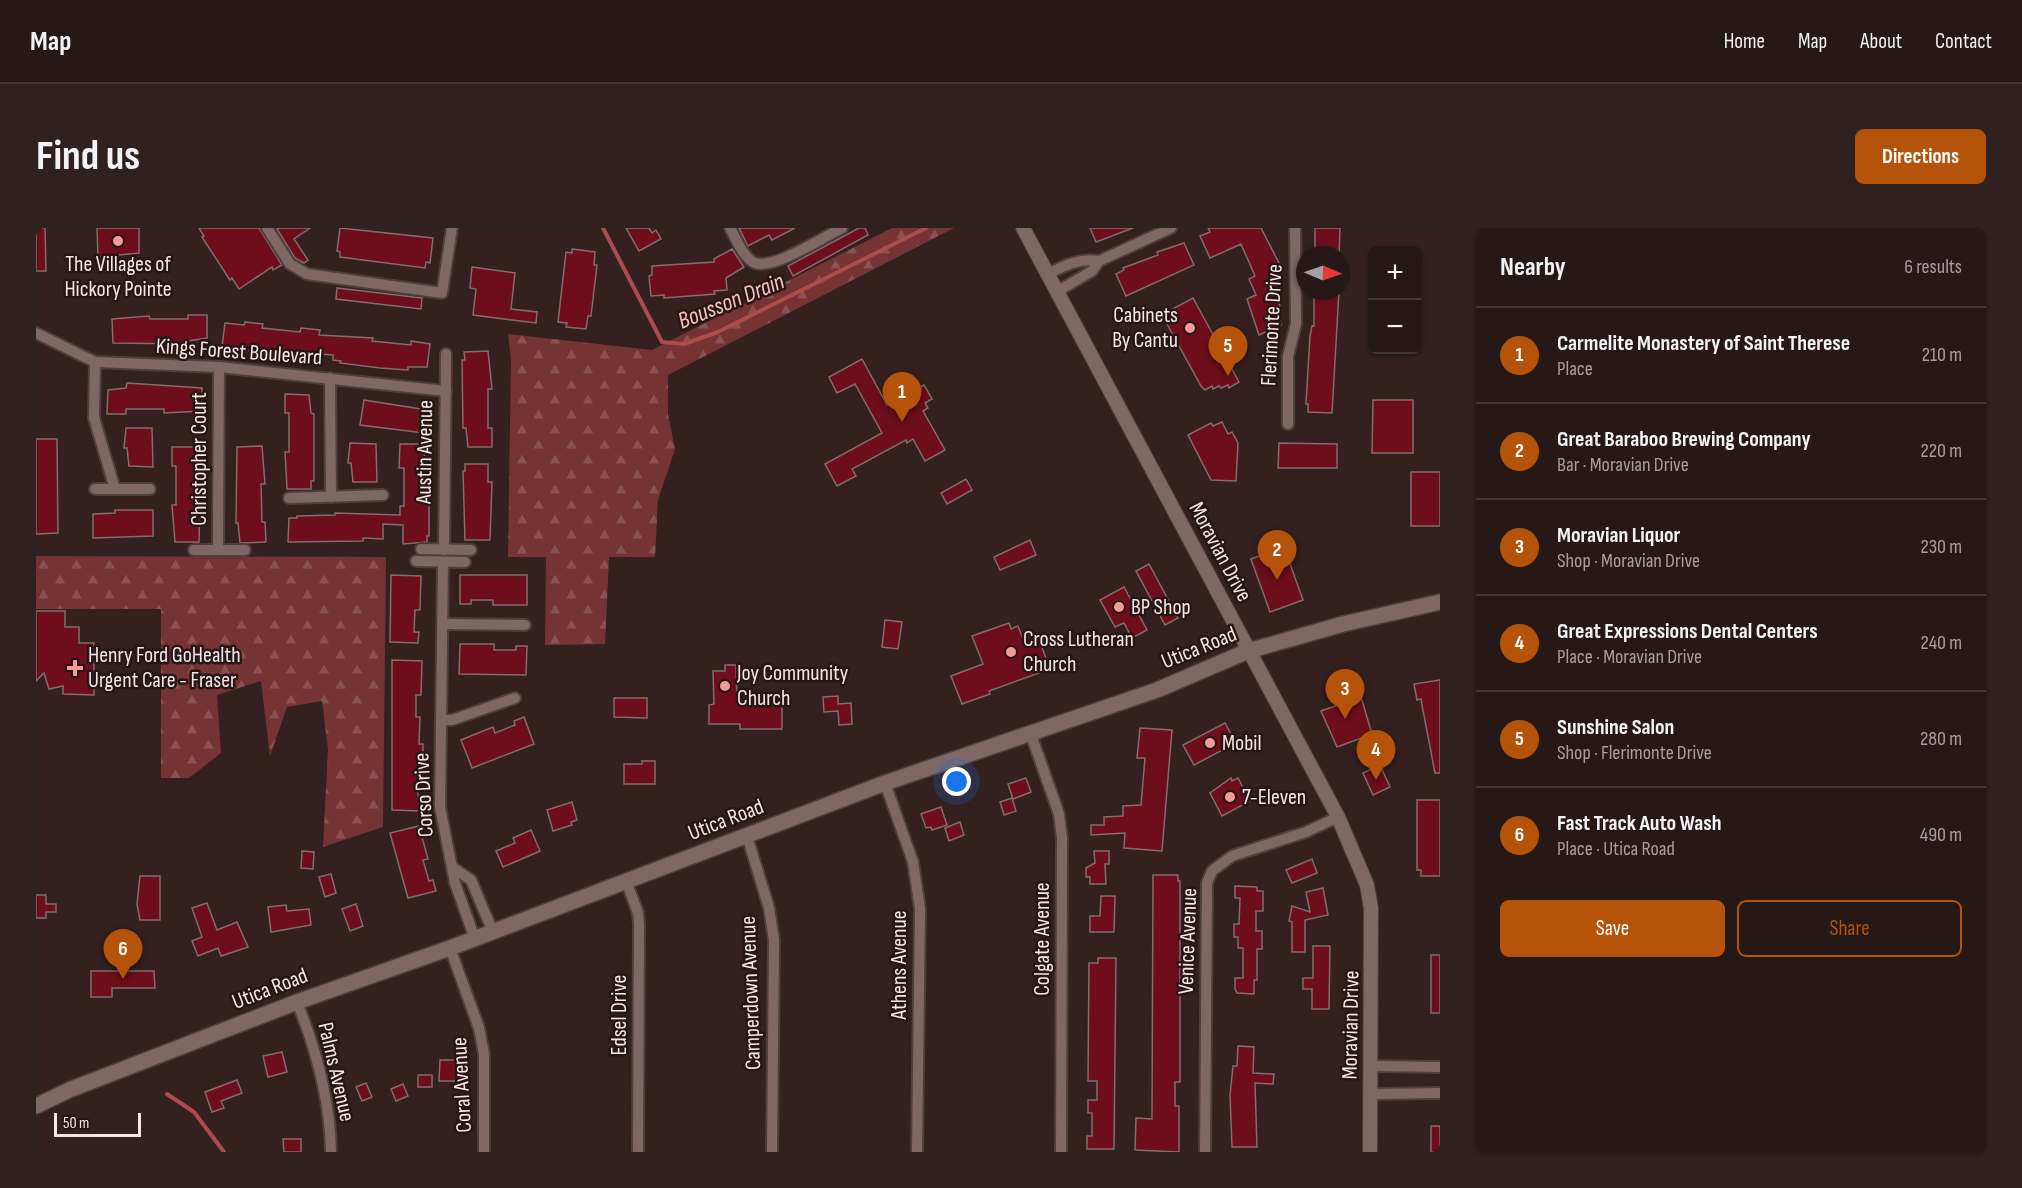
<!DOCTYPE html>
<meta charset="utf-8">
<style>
:root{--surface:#261817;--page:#2e2120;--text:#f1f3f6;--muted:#a4a0a1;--line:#423736;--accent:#b45309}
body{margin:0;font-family:"Sofia Sans Condensed",sans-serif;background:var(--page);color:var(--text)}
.controls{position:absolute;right:18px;top:18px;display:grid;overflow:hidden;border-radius:9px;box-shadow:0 2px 4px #0004}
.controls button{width:54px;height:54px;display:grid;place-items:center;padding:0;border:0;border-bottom:2px solid var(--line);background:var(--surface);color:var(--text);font:30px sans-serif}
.compass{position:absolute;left:1260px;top:18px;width:54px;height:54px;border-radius:50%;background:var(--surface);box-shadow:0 2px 4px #0004;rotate:92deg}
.scale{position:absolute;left:18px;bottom:15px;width:87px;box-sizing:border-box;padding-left:6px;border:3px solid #f4e7e6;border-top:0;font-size:16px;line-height:21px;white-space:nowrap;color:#f4e7e6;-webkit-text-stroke:4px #281616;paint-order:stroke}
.you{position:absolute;left:921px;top:554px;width:21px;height:21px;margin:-15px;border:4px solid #fff;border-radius:50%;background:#1a73e8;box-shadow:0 0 0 9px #1a73e833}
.badge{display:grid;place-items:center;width:39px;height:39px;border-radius:50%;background:var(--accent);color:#fff;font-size:20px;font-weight:700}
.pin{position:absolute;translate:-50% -50px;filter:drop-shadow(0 2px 3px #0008)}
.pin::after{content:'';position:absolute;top:32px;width:21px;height:18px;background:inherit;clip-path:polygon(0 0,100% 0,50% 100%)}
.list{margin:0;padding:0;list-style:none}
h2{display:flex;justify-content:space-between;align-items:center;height:78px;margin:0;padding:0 24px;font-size:26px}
h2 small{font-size:20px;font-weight:400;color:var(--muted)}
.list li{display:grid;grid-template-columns:39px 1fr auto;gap:18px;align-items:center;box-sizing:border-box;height:96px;padding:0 24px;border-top:2px solid var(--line)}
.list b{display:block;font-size:22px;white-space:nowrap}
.list p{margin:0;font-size:20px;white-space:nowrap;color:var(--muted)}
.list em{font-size:20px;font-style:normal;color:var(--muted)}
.actions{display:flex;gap:12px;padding:18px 24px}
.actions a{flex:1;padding:14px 0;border:2px solid var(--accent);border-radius:9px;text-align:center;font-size:21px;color:var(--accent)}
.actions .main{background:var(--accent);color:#fff}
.map{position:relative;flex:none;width:1404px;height:924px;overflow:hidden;border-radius:9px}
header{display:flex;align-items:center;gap:36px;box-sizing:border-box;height:84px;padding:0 30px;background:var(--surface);border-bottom:2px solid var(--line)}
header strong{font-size:28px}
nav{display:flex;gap:33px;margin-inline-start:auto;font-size:21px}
.intro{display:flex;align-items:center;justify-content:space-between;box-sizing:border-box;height:144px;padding:0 36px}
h1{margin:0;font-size:42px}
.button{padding:15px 27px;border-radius:9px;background:var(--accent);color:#fff;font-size:21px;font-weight:700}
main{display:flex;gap:36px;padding:0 36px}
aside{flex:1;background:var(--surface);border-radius:9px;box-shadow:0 2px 4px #0004}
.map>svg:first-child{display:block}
.forest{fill:url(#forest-firs)}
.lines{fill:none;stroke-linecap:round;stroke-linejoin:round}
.stream{stroke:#ad4b4d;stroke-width:4}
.building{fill:#6e0e1a;stroke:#836c6b;stroke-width:1.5}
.minor-casing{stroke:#4e3e3e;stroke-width:14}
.tertiary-casing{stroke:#4e3e3e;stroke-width:16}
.secondary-casing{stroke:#4e3e3e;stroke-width:18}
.minor{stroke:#7e6765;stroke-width:10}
.tertiary{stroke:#7e6765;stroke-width:14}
.secondary{stroke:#7e6765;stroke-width:15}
.poi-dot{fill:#f59b99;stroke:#281616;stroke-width:2}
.labels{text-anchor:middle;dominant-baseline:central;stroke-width:5;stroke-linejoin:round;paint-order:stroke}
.poi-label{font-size:22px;fill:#f4e7e6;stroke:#281616;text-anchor:start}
.street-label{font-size:22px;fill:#f4e7e6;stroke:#281616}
.water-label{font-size:24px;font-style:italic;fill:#f9c3c0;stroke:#281616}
</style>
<header>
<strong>Map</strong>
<nav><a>Home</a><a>Map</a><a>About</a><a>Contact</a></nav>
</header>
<div class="intro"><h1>Find us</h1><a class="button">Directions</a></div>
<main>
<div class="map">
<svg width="1404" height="924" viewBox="0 0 1404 924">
<defs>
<pattern id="forest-firs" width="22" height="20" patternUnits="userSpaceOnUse" patternTransform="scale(1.5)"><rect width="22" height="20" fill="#753333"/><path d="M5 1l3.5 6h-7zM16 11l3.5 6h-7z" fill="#895151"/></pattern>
</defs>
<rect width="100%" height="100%" fill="#33201f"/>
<g class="forest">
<polygon points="856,0 918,0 632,147 632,186 639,221 622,272 619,329 573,329 569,416 509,417 510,329 472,329 475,132 472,106 616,122"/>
<polygon points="0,328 350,329 347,599 287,619 292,522 286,473 251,479 234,528 225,453 181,467 185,525 153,550 125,550 125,381 0,381"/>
</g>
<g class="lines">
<g class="stream">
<polyline points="567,0 626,114 648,116 682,104 890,0"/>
<polyline points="131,866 158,884 188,924"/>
</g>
</g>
<g class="building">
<polygon points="0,0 9,0 10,43 0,43"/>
<polygon points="61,0 103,0 103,25 62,29"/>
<polygon points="163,0 223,0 246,37 237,42 236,39 203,61 196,50 194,52 166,9 168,8"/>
<polygon points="243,0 274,0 258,11 272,32 268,35 259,30 241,1"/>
<polygon points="304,0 397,10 394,35 390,34 389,40 304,29 304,24 301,23"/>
<polygon points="590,0 613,0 616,5 620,2 625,11 603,23"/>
<polygon points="703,0 759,0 736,12 733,7 712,18"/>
<polygon points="823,0 829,0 832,7 757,48 752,38"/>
<polygon points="1054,0 1097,0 1060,14"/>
<polygon points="1172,0 1225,0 1244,37 1237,40 1242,57 1236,60 1244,78 1240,80 1245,97 1223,107 1211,71 1220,67 1213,51 1219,48 1205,16 1174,30 1164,8 1174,4"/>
<polygon points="1279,0 1304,0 1303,27 1279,27"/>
<polygon points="1148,15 1158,37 1090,68 1080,46 1088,42 1087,40 1122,27 1121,24"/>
<polygon points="536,21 559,24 558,37 561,37 555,88 552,88 550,101 530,99 531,95 522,94 530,24 536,25"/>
<polygon points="696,21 708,39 690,50 691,62 678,63 679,66 628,70 628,67 615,68 613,48 616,47 616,38 678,34 678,31"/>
<polygon points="436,39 479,45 475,81 501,84 500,95 437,87 440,61 434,60"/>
<polygon points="301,60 386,70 385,81 300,71"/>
<polygon points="1278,63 1303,63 1296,185 1272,184 1272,176 1270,176 1274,108 1276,98 1278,98"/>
<polygon points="1157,70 1203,154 1193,160 1192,157 1185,160 1183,158 1177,161 1176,158 1169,162 1165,158 1131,96 1127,86"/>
<polygon points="152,87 171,87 171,110 152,113 152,116 77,115 76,91 113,88 114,91 152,91"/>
<polygon points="209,94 227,96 226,100 264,104 265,100 284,102 283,107 337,110 336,113 375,117 375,113 394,116 391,139 372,139 372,142 344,140 304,135 305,133 297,132 297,127 272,125 272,127 262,126 261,129 186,119 189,95 208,97"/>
<polygon points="452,123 456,161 452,161 452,200 456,200 456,219 432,219 430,200 427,200 426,132 429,132 428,124"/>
<polygon points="826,131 851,177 888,157 896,171 889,175 892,180 887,183 909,222 889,233 877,211 871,215 870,212 816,241 820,248 801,258 789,236 846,205 819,156 801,165 793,149"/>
<polygon points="91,155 166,160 166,183 128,185 128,181 90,181 90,186 71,186 72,162 90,160"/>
<polygon points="249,166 273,167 275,185 278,186 278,253 275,253 275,261 251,261 249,224 253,224 253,185 249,185"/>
<polygon points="328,172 391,182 388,205 324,197"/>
<polygon points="1337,172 1377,172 1377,225 1336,225"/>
<polygon points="1186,194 1192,206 1196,204 1202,215 1200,253 1175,252 1152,207 1175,195 1177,198"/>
<polygon points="90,200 116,200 117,239 93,238 91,220 88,220"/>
<polygon points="0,211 21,211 22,305 0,306"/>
<polygon points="314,215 340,216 341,254 317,254 315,235 312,235"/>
<polygon points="1243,215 1301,216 1301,240 1242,240"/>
<polygon points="364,216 387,216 390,240 393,240 393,308 391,308 391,314 367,316 367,297 347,296 347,311 327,310 327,313 252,314 253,290 261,290 261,288 299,287 299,285 364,287 364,278 368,278 368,240 363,240"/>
<polygon points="226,218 229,256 225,256 226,294 229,294 230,314 204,315 202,295 200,295 201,219"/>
<polygon points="136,219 160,219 162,238 165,238 163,314 139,314 136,277 140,277 140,238 136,238"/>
<polygon points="429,236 452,236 452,254 456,254 454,312 429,312 427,243 429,243"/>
<rect x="1375" y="244" width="29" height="54"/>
<polygon points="930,251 936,262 911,276 905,265"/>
<polygon points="79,282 117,282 117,308 57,310 57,286 79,285"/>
<polygon points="994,312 1000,327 964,342 958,329"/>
<polygon points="1248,319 1267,372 1234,384 1215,331"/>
<polygon points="1113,336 1142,390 1129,397 1100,343"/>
<polygon points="355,347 385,348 384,382 379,382 378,404 383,404 382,415 354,414"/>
<polygon points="424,347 491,347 491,377 457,377 457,372 435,372 435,376 424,376"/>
<polygon points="1088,359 1111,402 1096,410 1088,395 1079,399 1064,372"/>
<polygon points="0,383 29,383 29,399 43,399 43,415 58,415 58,467 27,466 27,458 13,461 8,445 0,453"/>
<polygon points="849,392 866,394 862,421 846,419"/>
<polygon points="973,395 975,401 982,398 987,411 1001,406 1014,441 953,463 954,466 926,476 915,448 947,436 936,408"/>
<polygon points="424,416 458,416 458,422 480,422 480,418 491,418 490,447 423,446"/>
<polygon points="356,432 386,433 385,467 380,467 380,489 384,489 383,516 387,516 387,550 382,550 381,561 385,583 356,582"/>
<polygon points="689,437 700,437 701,472 746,472 746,501 704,501 704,496 673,496 673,477 678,476 677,443 689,443"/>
<polygon points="1404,452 1404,545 1399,545 1386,477 1385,471 1381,472 1378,456"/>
<polygon points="802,468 802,476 815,475 816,496 803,497 802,483 788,484 787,469"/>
<polygon points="1325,469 1336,506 1301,519 1285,483"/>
<polygon points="578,470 611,470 611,490 578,489"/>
<polygon points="488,489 498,516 436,540 425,512 457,499 459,505 479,497 478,493"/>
<polygon points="1189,495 1200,515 1158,537 1147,517"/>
<polygon points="1104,500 1136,502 1126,623 1088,620 1089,605 1055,607 1055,597 1068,597 1068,589 1087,588 1087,578 1105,577 1109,530 1101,530"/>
<polygon points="606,533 619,533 619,556 588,556 588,536 606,536"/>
<polygon points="1344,537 1354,559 1337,567 1327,545"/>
<polygon points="990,550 995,564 977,571 972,556"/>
<polygon points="1195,550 1196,553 1202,550 1214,573 1186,588 1174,565"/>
<polygon points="976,570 980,583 968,587 964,574"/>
<polygon points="1381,572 1404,572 1404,648 1385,648 1385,642 1381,642"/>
<polygon points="536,574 541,592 535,594 536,597 517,603 511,582"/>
<polygon points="905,579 911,597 896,602 895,599 890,600 885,586"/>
<polygon points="924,594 928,607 913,613 909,600"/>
<polygon points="383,598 392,631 387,632 393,653 397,652 400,663 372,670 354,605"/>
<polygon points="495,602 504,623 467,639 460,623 479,615 477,610"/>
<polygon points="266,623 278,624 277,641 265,640"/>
<polygon points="1058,623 1073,623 1073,636 1069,636 1070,656 1054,656 1054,649 1050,649 1050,640 1059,635"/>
<polygon points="1276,631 1281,645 1256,655 1250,642"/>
<polygon points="295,646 300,665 289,669 283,649"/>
<polygon points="1117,647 1142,647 1142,653 1144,653 1144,854 1139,854 1139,878 1143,878 1143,924 1099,922 1100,890 1116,891"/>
<polygon points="104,648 124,648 124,692 104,692 101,676"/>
<polygon points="1199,658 1221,659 1221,663 1227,663 1227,683 1220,683 1220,703 1226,703 1226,721 1221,721 1221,752 1218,752 1218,766 1201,765 1199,761 1199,750 1207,750 1207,720 1202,720 1202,709 1198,709 1198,696 1203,696 1204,670 1199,670"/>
<polygon points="1287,660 1292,687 1269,692 1269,724 1256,724 1256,694 1253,693 1256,678 1274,684 1270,664"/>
<polygon points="0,667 10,667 10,676 20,676 20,684 10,684 10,690 0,690"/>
<polygon points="1065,668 1079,668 1078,704 1054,704 1054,688 1064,688"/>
<polygon points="171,675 181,702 201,694 212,719 185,728 182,720 162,728 156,713 166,709 156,680"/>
<polygon points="320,676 327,698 314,703 306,681"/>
<polygon points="250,677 251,683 273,681 275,697 235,704 232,679"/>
<polygon points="1277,718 1294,718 1293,781 1276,781 1276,761 1267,761 1267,750 1277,750"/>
<rect x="1395" y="727" width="9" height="58"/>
<polygon points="1062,730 1080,730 1078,921 1051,921 1051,908 1056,908 1056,885 1052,885 1052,872 1061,872 1061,853 1052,853 1053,735 1062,735"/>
<polygon points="55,743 118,743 119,760 76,760 76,769 55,769"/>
<polygon points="1202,818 1218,819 1217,845 1238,846 1237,856 1219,855 1221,919 1196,919 1194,867 1197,838 1201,838"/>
<polygon points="246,824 251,844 232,849 227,828"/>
<polygon points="404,832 422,832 424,853 403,853"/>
<rect x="382" y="847" width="14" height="12"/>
<polygon points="201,852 206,865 185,873 188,880 176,884 169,864"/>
<polygon points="330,855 336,869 326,873 320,859"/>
<polygon points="367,856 372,868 360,873 355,861"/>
<rect x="1395" y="898" width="9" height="26"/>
<polygon points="247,911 265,911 265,924 248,924"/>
</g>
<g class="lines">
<g class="minor-casing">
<g id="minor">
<polyline points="231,0 254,36 271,46 406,65 416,0"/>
<path d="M694,0C700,10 707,30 719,35C737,42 788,9 806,0"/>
<polyline points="1063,33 1135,0"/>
<path d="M1012,46C1029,37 1044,30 1063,33L1056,43L1022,63"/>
<polyline points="0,105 59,134 183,139 410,163"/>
<polyline points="59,134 58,190 79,261"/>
<polyline points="294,150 295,269"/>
<polyline points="1252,196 1252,128 1260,96 1259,0"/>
<polyline points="59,261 114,261"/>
<polyline points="253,270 347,267"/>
<polyline points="385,321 435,322"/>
<polyline points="158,322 209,322"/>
<polyline points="182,322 183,139"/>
<polyline points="408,322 410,126"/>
<polyline points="380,333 429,334"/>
<polyline points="407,334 404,579 419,655 439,711"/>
<polyline points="407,396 489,397"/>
<polyline points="405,492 416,492 479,470"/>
<polyline points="994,504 1023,586 1026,610 1025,924"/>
<polyline points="849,555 877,634 884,681 881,924"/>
<polyline points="711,608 733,680 738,712 736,924"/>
<polyline points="416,639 435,652 457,704"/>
<polyline points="590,653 602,685 603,696 602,924"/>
<polyline points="414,720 443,800 448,826 448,924"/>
<path d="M261,774C280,821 294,872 295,924"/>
<polyline points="1335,838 1404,839"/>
<polyline points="1335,866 1404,865"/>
<polyline points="1169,924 1171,655 1176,643 1196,628 1270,604 1302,589"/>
</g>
</g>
<g class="tertiary-casing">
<polyline id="tertiary" points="987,0 1302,589 1331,657 1335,680 1334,924"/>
</g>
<g class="secondary-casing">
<polyline id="secondary" points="0,878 33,862 261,774 414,720 849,555 1121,462 1212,423 1307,396 1404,374"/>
</g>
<use href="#minor" class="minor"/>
<use href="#tertiary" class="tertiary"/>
<use href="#secondary" class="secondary"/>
</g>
<g class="poi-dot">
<circle cx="82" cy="13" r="6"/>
<circle cx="1154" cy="100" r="6"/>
<circle cx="1083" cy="379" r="6"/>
<circle cx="975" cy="424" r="6"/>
<path d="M36 431h6v6h6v6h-6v6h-6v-6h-6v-6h6z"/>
<circle cx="689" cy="458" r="6"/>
<circle cx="1174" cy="515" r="6"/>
<circle cx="1194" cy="569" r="6"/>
</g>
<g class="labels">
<g class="poi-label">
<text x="82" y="36" text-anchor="middle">The Villages of<tspan x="82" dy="25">Hickory Pointe</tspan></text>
<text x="1142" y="87" text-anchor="end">Cabinets<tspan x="1142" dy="25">By Cantu</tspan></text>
<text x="1095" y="379">BP Shop</text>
<text x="987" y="411">Cross Lutheran<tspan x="987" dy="25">Church</tspan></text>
<text x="52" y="427">Henry Ford GoHealth<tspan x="52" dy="25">Urgent Care - Fraser</tspan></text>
<text x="701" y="445">Joy Community<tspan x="701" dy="25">Church</tspan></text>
<text x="1186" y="515">Mobil</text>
<text x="1206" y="569">7-Eleven</text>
</g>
<g class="street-label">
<text transform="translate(1236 97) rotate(-87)">Flerimonte Drive</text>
<text transform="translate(203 124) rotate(4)">Kings Forest Boulevard</text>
<text transform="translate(389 224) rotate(-89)">Austin Avenue</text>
<text transform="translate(163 231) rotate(-90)">Christopher Court</text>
<text transform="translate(1184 324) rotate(62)">Moravian Drive</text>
<text transform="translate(1163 420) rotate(-22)">Utica Road</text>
<text transform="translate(388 567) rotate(-93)">Corso Drive</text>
<text transform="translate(690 592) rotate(-21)">Utica Road</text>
<text transform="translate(1006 711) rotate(-90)">Colgate Avenue</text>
<text transform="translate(1152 713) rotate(-88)">Venice Avenue</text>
<text transform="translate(863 737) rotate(-90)">Athens Avenue</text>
<text transform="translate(234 761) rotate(-21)">Utica Road</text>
<text transform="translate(715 765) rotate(-92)">Camperdown Avenue</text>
<text transform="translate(583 787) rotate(-90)">Edsel Drive</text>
<text transform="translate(1315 797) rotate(-89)">Moravian Drive</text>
<text transform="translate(300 844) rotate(77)">Palms Avenue</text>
<text transform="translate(426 857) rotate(-93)">Coral Avenue</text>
</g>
<g class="water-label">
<text transform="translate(695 73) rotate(-22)">Bousson Drain</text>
</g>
</g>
</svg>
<div class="controls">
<button>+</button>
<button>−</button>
</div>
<svg class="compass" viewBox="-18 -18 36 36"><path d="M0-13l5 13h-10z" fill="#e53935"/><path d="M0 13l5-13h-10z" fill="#a4a0a1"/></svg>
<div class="scale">50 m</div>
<div class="you"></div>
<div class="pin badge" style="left:866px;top:194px">1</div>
<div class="pin badge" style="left:1241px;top:352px">2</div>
<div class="pin badge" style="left:1309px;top:491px">3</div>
<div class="pin badge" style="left:1340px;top:552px">4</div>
<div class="pin badge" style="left:1192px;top:148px">5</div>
<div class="pin badge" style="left:87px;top:751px">6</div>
</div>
<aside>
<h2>Nearby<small>6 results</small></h2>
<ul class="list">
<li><span class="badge">1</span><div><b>Carmelite Monastery of Saint Therese</b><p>Place</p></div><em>210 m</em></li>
<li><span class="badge">2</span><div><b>Great Baraboo Brewing Company</b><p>Bar · Moravian Drive</p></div><em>220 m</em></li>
<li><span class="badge">3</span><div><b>Moravian Liquor</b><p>Shop · Moravian Drive</p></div><em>230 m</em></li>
<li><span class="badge">4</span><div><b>Great Expressions Dental Centers</b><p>Place · Moravian Drive</p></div><em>240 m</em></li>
<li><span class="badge">5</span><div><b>Sunshine Salon</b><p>Shop · Flerimonte Drive</p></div><em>280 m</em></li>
<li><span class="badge">6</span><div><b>Fast Track Auto Wash</b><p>Place · Utica Road</p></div><em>490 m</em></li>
</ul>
<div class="actions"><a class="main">Save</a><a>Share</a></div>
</aside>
</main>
